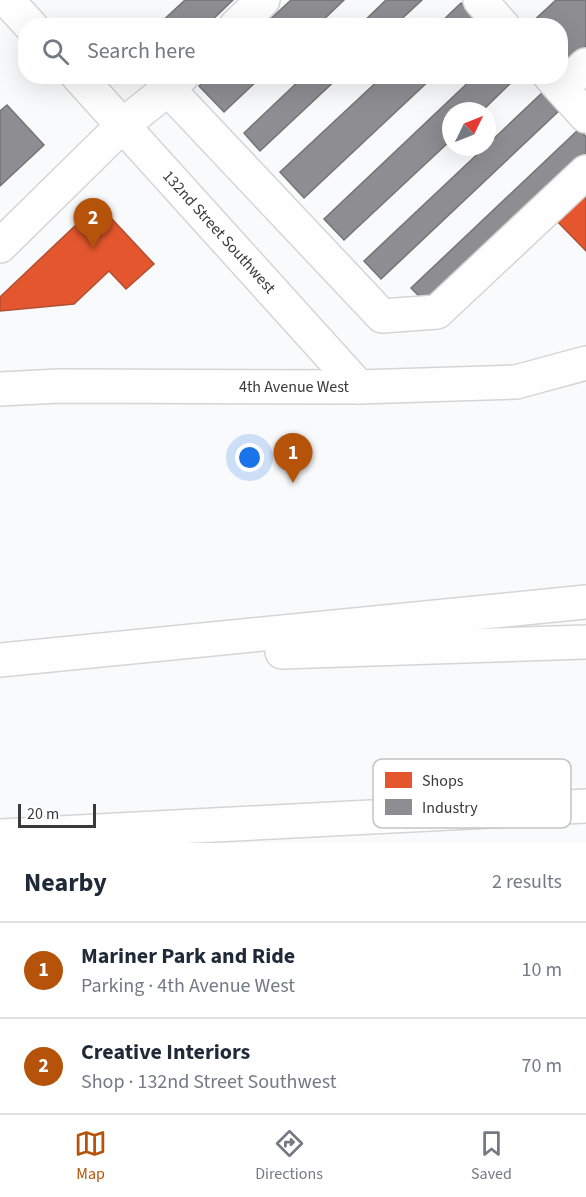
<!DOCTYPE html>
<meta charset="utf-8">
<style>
:root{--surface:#fff;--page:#f6f6f7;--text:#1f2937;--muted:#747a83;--line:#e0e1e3;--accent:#b45309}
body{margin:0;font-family:"Source Sans 3",sans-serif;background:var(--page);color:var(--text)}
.compass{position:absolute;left:442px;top:102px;width:54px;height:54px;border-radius:50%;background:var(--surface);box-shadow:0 6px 24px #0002;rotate:47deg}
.scale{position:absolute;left:18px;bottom:15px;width:78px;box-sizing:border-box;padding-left:6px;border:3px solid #3a3a3b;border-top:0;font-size:16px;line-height:21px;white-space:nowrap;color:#3a3a3b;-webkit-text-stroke:4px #fff;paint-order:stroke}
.you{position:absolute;left:250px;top:458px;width:21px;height:21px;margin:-15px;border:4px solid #fff;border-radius:50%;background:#1a73e8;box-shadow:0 0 0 9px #1a73e833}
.badge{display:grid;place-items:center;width:39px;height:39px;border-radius:50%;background:var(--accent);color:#fff;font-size:20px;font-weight:700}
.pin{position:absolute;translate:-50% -50px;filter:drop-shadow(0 2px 3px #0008)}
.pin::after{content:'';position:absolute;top:32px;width:21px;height:18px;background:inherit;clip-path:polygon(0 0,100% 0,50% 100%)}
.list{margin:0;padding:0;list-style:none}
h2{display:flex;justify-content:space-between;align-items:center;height:78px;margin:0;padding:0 24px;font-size:26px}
h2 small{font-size:20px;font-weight:400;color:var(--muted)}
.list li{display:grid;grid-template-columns:39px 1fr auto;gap:18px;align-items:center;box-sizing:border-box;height:96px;padding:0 24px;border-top:2px solid var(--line)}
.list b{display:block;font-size:22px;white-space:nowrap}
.list p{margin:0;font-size:20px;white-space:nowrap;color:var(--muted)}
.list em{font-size:20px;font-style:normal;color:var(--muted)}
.icon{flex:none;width:33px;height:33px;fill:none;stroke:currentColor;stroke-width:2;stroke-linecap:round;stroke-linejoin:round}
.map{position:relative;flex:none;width:586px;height:843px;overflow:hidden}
.search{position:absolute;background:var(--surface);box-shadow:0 6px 24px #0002;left:18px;right:18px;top:18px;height:66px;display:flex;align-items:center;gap:15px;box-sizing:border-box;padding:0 21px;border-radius:24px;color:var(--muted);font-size:22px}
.sheet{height:270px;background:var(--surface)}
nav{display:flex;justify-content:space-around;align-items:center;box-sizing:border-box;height:84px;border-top:2px solid var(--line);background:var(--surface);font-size:16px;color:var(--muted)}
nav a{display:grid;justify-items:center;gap:3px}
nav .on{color:var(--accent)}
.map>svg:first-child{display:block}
.shops{fill:#e4572e;stroke:#b14e32;stroke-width:1.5}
.industry{fill:#8d8d92;stroke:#747478;stroke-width:1.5}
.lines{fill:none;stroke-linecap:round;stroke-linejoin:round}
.minor-casing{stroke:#d5d5d6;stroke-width:36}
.highway-casing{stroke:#d5d5d6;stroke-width:36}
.minor{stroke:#fefefe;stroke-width:33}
.highway{stroke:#fefefe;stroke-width:33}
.labels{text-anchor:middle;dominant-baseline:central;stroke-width:6;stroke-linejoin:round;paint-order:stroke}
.street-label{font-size:16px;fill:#3a3a3b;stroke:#fff}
.key{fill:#fff;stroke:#c4c4c4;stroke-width:1.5}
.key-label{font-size:16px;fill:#3a3a3b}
</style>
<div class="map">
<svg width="586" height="843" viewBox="0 0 586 843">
<rect width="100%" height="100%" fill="#f9fafb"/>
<g class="shops">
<polygon points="586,188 586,251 554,218"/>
<polygon points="98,204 154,264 126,289 109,271 74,304 0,311 0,297"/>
</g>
<g class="industry">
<polygon points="185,0 233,0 206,26 157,26"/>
<polygon points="291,0 344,0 317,26 263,26"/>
<polygon points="386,0 422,0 394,26 359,26"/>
<polygon points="556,0 586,0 586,46 567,64 560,57 560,26 532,26 530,24"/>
<polygon points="461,3 483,26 437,26"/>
<polygon points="209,76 262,76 224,112 199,86"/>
<polygon points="304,76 340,76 260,151 244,133"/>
<polygon points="383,76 434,76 304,198 280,172"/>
<polygon points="475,76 518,76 482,111 451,111 451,140 344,240 324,219"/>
<polygon points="544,91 561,109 381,279 364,261 485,147 487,147 487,145"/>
<polygon points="7,105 44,145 0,186 0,111"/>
<polygon points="579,129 586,137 586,156 438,297 419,296 411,288"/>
</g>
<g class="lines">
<g class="minor-casing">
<g id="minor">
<polyline points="7,0 31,26"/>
<polyline points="480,0 503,26"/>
<polyline points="236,26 263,0"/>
<polyline points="78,76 359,387"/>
<polyline points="182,76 168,89 382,316 437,312 586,172"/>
<polyline points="550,76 586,116"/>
<polyline points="561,88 586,65"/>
<polyline points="0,246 123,125 168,89"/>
<polyline points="0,389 59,386 359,387 516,382 586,363"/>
</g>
</g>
<g class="highway-casing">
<g id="highway">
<polyline points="282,652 586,642"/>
<polyline points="0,660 586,602"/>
<polyline points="0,836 586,806"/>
</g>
</g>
<use href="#minor" class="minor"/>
<use href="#highway" class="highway"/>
</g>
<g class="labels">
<g class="street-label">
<text transform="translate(219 232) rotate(48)">132nd Street Southwest</text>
<text x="294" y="387">4th Avenue West</text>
</g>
</g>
<rect x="373" y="759" width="198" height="69" rx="9" class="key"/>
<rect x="385" y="772" width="27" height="16" fill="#e4572e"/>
<rect x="385" y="799" width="27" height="16" fill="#8d8d92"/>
<g class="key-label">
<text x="422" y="786">Shops</text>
<text x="422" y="813">Industry</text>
</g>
</svg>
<svg class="compass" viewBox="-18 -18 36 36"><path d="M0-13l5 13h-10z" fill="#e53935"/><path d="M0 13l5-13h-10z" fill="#747a83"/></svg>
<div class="scale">20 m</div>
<div class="you"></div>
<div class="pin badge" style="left:293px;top:483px">1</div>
<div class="pin badge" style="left:93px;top:248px">2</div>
<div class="search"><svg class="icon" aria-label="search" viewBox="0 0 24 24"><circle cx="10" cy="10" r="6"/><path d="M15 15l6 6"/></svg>Search here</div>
</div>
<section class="sheet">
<h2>Nearby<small>2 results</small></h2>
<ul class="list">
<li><span class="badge">1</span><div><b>Mariner Park and Ride</b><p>Parking · 4th Avenue West</p></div><em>10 m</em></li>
<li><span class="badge">2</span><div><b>Creative Interiors</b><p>Shop · 132nd Street Southwest</p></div><em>70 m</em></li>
</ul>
</section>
<nav>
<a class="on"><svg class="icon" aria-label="map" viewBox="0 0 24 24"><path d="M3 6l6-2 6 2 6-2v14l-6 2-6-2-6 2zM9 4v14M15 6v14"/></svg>Map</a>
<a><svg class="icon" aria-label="directions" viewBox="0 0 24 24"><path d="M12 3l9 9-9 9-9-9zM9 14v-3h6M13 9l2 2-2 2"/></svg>Directions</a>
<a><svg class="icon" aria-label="saved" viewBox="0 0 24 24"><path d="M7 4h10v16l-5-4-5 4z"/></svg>Saved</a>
</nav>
